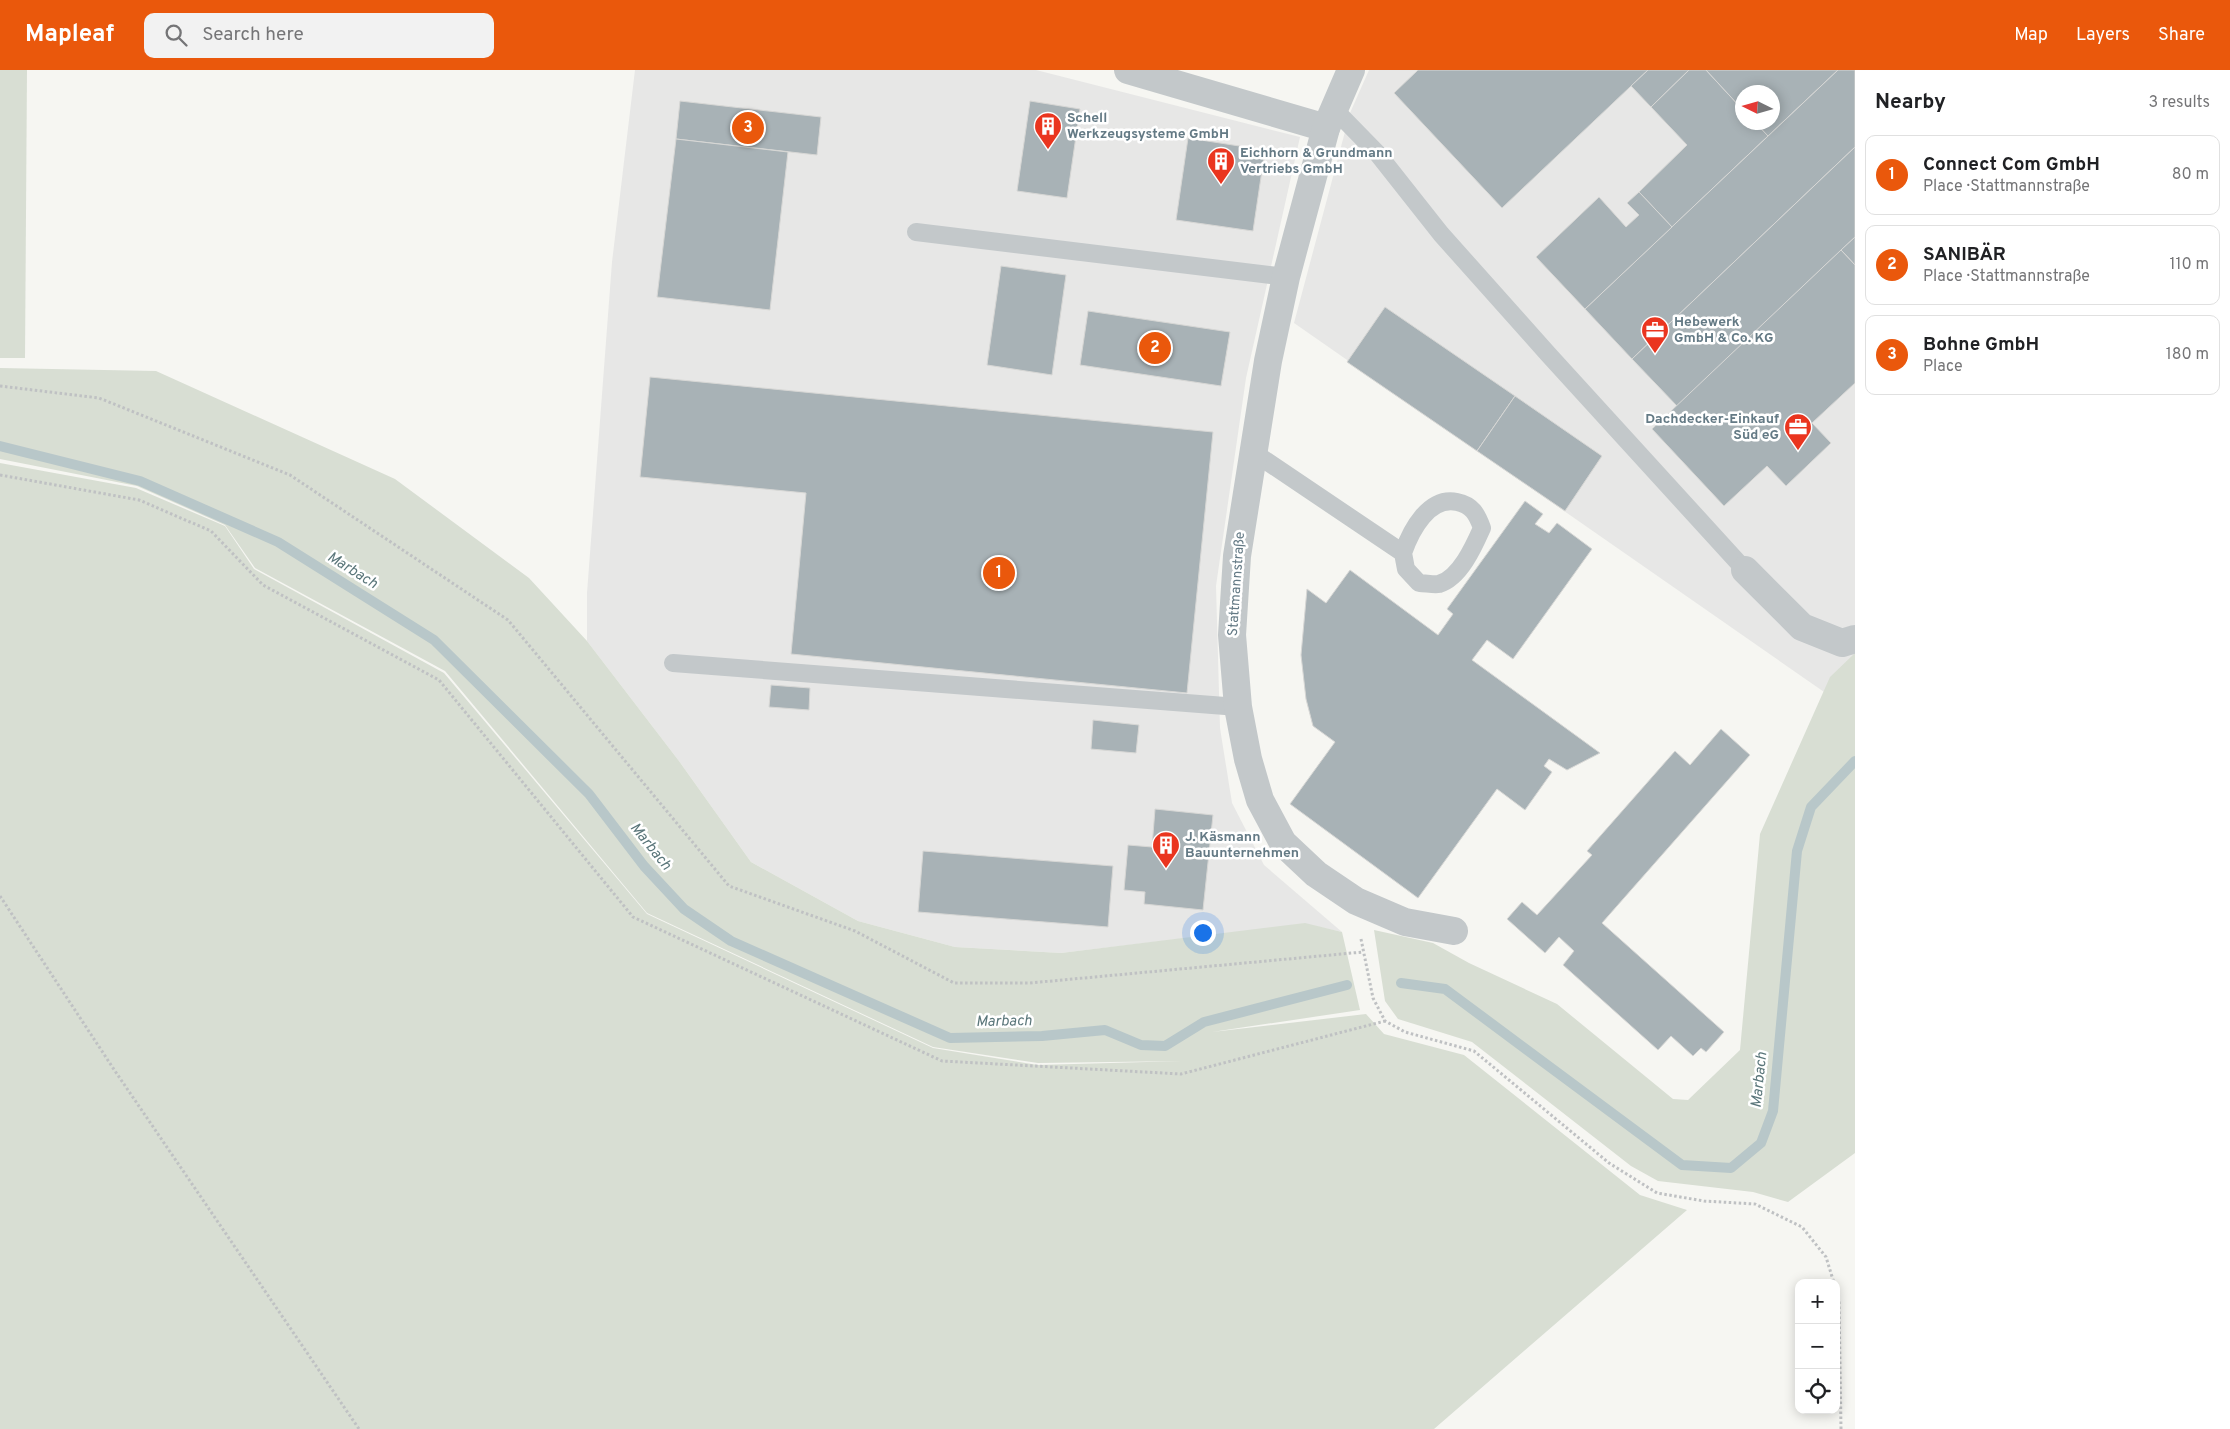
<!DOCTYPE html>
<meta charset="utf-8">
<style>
:root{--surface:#fff;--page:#f2f2f2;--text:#202124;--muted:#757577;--line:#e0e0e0;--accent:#ea580c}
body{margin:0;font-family:Overpass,sans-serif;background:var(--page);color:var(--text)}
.controls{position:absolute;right:15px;bottom:15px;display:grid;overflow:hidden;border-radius:10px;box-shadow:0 2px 12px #0003}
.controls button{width:45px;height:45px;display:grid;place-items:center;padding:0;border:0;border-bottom:1px solid var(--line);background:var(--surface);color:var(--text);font:25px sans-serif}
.compass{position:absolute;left:1735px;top:15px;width:45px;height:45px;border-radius:50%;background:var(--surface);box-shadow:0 2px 12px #0003;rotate:275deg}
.you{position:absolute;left:1202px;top:862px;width:18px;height:18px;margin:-12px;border:4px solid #fff;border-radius:50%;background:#1a73e8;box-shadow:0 0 0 8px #1a73e833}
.badge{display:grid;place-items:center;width:32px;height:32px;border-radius:50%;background:var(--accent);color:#fff;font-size:16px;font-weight:700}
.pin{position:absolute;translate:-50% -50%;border:2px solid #fff;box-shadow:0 1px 5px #0006}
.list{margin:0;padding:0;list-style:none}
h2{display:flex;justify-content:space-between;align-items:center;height:65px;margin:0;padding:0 20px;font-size:21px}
h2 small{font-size:16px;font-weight:400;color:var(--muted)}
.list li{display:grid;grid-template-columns:32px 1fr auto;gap:15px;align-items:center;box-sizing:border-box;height:80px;margin:0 10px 10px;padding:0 10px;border:1px solid var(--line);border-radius:10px}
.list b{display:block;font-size:19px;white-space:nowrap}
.list p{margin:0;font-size:16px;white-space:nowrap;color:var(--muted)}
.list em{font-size:16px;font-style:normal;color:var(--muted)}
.icon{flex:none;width:28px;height:28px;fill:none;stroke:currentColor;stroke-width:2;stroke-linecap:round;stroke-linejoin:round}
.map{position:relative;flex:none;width:1855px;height:1359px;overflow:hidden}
header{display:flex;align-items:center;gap:30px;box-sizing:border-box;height:70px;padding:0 25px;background:var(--accent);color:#fff}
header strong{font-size:24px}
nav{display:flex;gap:28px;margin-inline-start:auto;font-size:18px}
.search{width:350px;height:45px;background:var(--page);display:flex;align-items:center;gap:12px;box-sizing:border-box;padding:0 18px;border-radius:10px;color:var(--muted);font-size:19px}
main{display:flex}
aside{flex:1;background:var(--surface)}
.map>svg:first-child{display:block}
.built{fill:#e7e7e6;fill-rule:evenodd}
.green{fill:#d8ded3}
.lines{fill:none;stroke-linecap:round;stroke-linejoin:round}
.stream{stroke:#b8c7c9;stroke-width:10}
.building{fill:#a8b2b6;stroke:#d7d7d5}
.path{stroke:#bfc1c3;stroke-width:3;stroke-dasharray:2.5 2.5;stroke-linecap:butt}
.service{stroke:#c3c8ca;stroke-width:18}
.minor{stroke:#c3c8ca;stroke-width:28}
.labels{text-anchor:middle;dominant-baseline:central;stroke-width:5;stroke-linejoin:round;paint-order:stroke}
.poi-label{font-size:14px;font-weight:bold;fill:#647a85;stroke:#fff;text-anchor:start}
.street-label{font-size:14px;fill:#647a85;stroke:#fff}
.water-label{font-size:15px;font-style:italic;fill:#5a767a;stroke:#fff}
</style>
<header>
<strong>Mapleaf</strong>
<div class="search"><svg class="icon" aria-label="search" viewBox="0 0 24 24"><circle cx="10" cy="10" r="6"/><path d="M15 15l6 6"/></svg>Search here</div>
<nav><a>Map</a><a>Layers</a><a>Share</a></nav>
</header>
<main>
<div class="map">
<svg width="1855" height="1359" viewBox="0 0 1855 1359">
<rect width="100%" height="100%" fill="#f6f6f2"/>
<g class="built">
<polygon points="635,0 1036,0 1300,67 1246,308 1216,516 1220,658 1232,733 1264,795 1342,862 1305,854 1061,883 955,877 858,851 751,792 679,691 587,571 587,523 612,192"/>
<path d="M1369,0H1855V597L1827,624L1294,253L1350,43ZM1742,22H1772V52H1742Z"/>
</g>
<g class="green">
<polygon points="0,0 27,0 25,288 0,288"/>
<polygon points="0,298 156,301 395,409 529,508 587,571 679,691 751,792 858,851 955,877 1061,883 1305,853 1342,862 1360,940 1212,962 1366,944 1384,964 1464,985 1640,1125 1687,1140 1434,1359 0,1359 0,393 136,418 225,456 254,499 444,603 647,844 933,978 1038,995 1183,991 1038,993 933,977 647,843 445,601 255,498 225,455 137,416 0,389"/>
<polygon points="1855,583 1855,1083 1788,1132 1753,1122 1658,1111 1631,1096 1472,972 1398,949 1385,931 1374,860 1433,873 1469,893 1557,934 1673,1029 1688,1030 1740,980 1760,764 1830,607"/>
</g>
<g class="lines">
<g class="stream">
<polyline points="0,376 140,411 278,472 434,570 589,724 644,796 684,839 731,871 950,968 1042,966 1105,960 1141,975 1165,976 1204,952 1347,915"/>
<polyline points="1401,913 1445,919 1682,1095 1731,1098 1761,1073 1773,1041 1797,781 1811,737 1855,691"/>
</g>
</g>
<g class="building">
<polygon points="1418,0 1648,0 1502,138 1394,23"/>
<polygon points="1648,0 1689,0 1651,37 1631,16"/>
<polygon points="1689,0 1706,0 1742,39 1742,52 1755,52 1768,66 1672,157 1639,122 1687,75 1651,37"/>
<polygon points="1706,0 1838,0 1768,66 1755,52 1772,52 1772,22 1742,22 1742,39"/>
<polygon points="1838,0 1855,0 1855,77 1632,289 1585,239"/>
<polygon points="680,31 821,47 817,85 676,69"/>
<polygon points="1030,31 1080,39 1067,128 1017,121"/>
<polygon points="1188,68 1265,80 1253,161 1176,150"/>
<polygon points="676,69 788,82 770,240 657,227"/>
<polygon points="1855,77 1855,167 1677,336 1632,289"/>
<polygon points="1639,122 1672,157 1585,239 1536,187 1599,127 1626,157 1639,145 1627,133"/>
<polygon points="1855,167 1855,195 1841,180"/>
<polygon points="1841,180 1855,195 1855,313 1812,353 1831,373 1786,416 1767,396 1724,436 1652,359"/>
<polygon points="1001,196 1066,205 1052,305 987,295"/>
<polygon points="1385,237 1515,326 1477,381 1347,292"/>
<polygon points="1088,241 1230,262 1221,316 1080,295"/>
<polygon points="650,307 1213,362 1187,623 791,584 806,423 640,407"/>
<polygon points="1515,326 1602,386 1565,441 1477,381"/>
<polygon points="1525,431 1543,444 1535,454 1549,463 1557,453 1592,479 1513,589 1487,570 1472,590 1600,683 1567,700 1549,689 1544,696 1552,702 1525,740 1497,719 1418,828 1290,734 1335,672 1313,656 1306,629 1301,585 1307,519 1326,533 1350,500 1438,565 1453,544 1447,539"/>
<polygon points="771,615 810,618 809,640 769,637"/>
<polygon points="1093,650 1139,655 1136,683 1091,679"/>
<polygon points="1721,659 1750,685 1602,853 1724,962 1706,982 1701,978 1693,986 1671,966 1658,980 1563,895 1574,881 1559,867 1545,883 1507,849 1522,832 1537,845 1592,785 1587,781 1675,681 1690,695"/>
<polygon points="1155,739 1213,745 1203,840 1144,834 1145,822 1124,820 1128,775 1152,777"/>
<polygon points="923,781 1113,796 1108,857 918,842"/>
</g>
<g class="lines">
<g class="path">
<polyline points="0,316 99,328 290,405 508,550 729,816 855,861 954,913 1030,913 1363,882"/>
<polyline points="0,405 139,430 211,461 263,515 439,610 633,847 942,991 1181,1004 1385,951"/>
<polyline points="0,826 115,1001 359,1359"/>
<polyline points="1361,869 1373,928 1385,951 1405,962 1474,981 1609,1093 1657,1123 1704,1131 1755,1134 1802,1157 1826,1187 1834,1213"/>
<polyline points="1836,1222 1839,1230 1841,1359"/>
</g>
<g class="service">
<polyline points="1333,38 1377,83 1441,164 1548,284 1745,500"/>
<polyline points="916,162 1286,207"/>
<path d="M1253,382L1403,483L1406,499L1419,513C1425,513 1434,515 1439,514C1460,508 1474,476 1482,458C1477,444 1472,435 1457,432C1429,426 1411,460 1403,483"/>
<polyline points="673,593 1238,637"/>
</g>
<g class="minor">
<polyline points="1128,0 1326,58"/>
<polyline points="1351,0 1326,58 1286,207 1268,291 1237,486 1232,565 1238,637 1248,689 1260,730 1283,773 1316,804 1356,831 1405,852 1454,861"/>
<polyline points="1745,500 1802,557 1842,573 1855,569"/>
</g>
</g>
<defs>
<g id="building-pin" transform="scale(1.4375)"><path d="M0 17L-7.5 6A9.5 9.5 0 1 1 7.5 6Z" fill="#ea351f" stroke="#fff"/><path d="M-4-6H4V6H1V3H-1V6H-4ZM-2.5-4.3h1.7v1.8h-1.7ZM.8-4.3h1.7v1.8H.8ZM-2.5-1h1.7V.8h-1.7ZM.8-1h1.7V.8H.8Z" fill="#fff"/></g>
<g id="office-pin" transform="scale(1.4375)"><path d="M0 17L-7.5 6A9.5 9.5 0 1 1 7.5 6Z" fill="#ea351f" stroke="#fff"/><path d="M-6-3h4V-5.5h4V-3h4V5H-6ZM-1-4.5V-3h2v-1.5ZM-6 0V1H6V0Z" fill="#fff"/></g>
</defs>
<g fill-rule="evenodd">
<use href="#building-pin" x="1048" y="56"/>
<use href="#building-pin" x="1221" y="91"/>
<use href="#office-pin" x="1655" y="260"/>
<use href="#office-pin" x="1798" y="357"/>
<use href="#building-pin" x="1166" y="775"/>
</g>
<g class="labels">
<g class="poi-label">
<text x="1067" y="48">Schell<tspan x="1067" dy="16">Werkzeugsysteme GmbH</tspan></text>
<text x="1240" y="83">Eichhorn &amp; Grundmann<tspan x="1240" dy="16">Vertriebs GmbH</tspan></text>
<text x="1674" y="252">Hebewerk<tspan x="1674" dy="16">GmbH &amp; Co. KG</tspan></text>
<text x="1779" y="349" text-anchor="end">Dachdecker-Einkauf<tspan x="1779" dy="16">Süd eG</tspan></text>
<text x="1185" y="767">J. Käsmann<tspan x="1185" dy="16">Bauunternehmen</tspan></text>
</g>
<g class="street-label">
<text transform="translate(1237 514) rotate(-86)">Stattmannstraße</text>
</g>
<g class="water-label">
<text transform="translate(352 501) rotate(32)">Marbach</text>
<text transform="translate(650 777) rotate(51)">Marbach</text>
<text transform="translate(1004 952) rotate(-1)">Marbach</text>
<text transform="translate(1760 1010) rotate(-84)">Marbach</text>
</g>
</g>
</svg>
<div class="controls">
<button>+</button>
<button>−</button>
<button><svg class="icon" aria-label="locate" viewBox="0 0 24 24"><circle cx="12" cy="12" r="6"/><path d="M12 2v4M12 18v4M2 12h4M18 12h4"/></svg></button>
</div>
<svg class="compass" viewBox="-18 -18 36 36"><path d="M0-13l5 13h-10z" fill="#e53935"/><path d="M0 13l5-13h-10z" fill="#757577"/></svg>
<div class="you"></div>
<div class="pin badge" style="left:999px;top:503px">1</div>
<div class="pin badge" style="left:1155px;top:278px">2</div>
<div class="pin badge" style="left:748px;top:58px">3</div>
</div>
<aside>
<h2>Nearby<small>3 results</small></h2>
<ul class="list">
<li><span class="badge">1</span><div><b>Connect Com GmbH</b><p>Place · Stattmannstraße</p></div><em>80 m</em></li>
<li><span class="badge">2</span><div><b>SANIBÄR</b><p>Place · Stattmannstraße</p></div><em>110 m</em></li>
<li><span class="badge">3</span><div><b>Bohne GmbH</b><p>Place</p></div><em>180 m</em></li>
</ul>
</aside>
</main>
